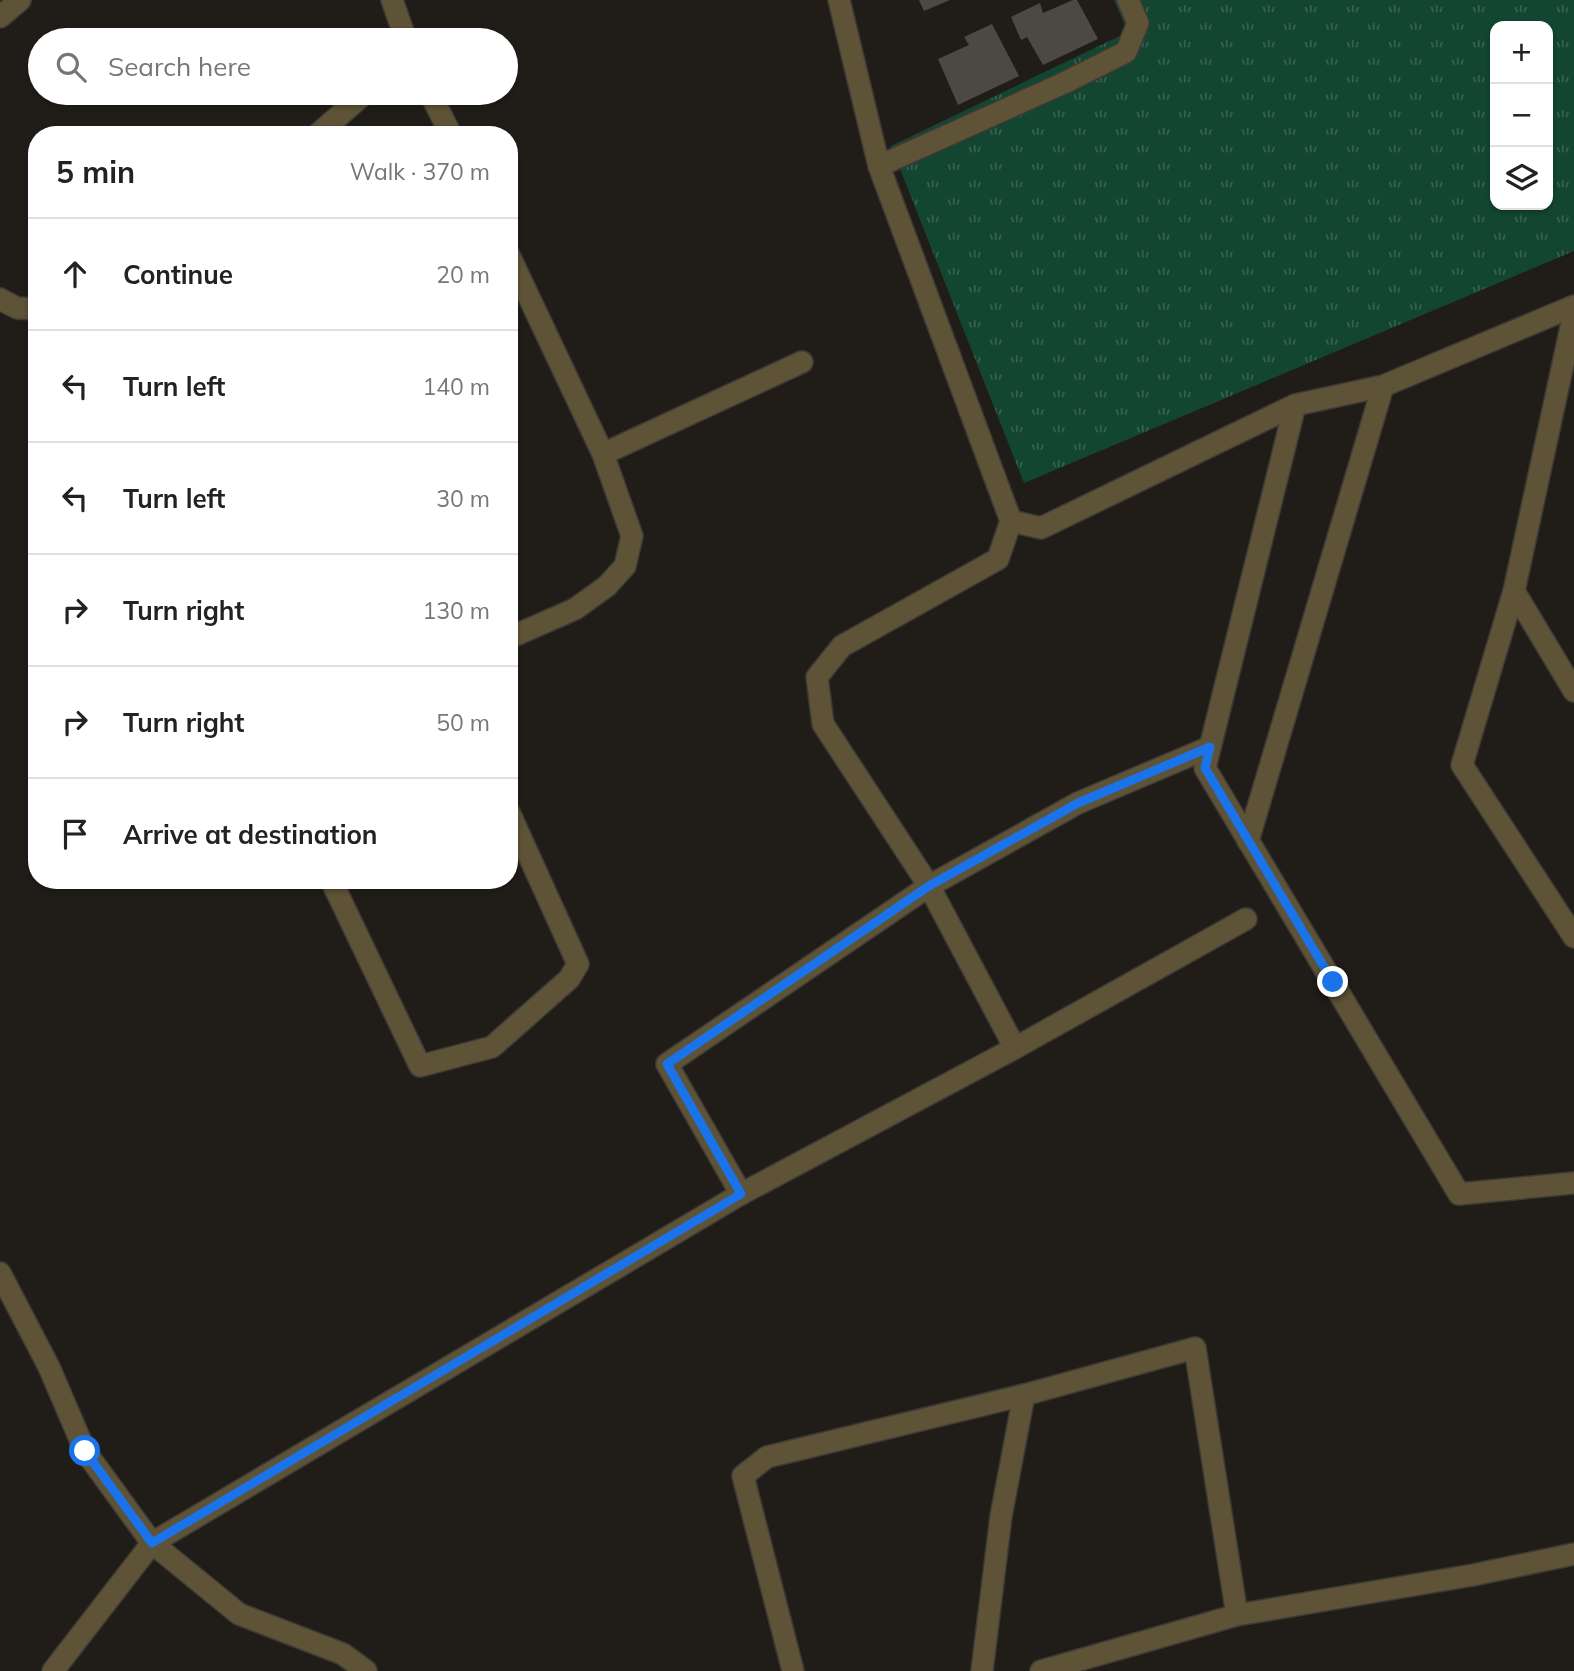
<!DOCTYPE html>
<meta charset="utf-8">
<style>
:root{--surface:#fff;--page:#f6f6f6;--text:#222;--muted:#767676;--line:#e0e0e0}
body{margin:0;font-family:Mulish,sans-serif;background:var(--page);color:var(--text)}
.controls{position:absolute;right:21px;top:21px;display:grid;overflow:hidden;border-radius:14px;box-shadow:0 2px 5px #0004}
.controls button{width:63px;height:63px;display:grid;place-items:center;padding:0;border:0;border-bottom:2px solid var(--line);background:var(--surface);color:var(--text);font:35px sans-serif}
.stop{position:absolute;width:21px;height:21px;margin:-16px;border:5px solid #1a73e8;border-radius:50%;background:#fff}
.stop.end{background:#1a73e8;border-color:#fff;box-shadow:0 2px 7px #0008}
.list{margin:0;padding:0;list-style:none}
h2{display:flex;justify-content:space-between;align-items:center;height:91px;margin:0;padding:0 28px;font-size:30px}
h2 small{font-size:23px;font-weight:400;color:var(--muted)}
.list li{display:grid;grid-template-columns:46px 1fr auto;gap:21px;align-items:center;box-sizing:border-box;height:112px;padding:0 28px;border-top:2px solid var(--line)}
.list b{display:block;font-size:26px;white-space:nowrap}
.list em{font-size:23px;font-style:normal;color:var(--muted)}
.icon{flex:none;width:38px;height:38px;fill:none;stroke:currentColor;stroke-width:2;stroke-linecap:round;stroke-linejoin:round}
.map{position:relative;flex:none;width:1574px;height:1671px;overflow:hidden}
.search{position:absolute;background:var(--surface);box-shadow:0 2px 5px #0004;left:28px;top:28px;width:490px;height:77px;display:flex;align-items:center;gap:18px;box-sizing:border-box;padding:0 24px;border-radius:38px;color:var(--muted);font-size:26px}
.panel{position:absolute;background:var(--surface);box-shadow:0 2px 5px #0004;left:28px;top:126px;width:490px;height:763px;border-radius:28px}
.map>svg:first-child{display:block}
.grass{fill:url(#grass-tufts);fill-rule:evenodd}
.building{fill:#4c4944}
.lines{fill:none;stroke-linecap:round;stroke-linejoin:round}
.minor-casing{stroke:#3c3a36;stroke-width:24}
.minor{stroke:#5e5237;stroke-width:21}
.route{stroke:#1a73e8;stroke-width:9}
</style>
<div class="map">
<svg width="1574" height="1671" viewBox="0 0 1574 1671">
<defs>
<pattern id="grass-tufts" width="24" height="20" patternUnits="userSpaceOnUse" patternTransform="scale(1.75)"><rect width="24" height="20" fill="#134630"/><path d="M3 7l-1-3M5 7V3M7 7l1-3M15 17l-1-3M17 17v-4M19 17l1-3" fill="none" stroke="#36614e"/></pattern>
</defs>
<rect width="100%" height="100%" fill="#201d19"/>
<path class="grass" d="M1114,0H1574V251L1024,483L891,146L1128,32ZM1495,26H1548V205H1495Z"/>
<g class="building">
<polygon points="919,0 950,0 924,11"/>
<polygon points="1073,0 1077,0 1098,39 1043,65 1027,37 1021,40 1011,17 1040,3 1043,13"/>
<polygon points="992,24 1019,76 958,105 938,59 969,45 964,37"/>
</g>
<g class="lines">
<g class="minor-casing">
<g id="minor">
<polyline points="392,0 406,40"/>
<polyline points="839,0 879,166 1011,521 1041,528 1295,405 1383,386 1574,306"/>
<polyline points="0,17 20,0"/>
<polyline points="430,93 451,135"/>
<polyline points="317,135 365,93"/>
<polyline points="879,166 1064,83 1126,52 1138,23 1128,0"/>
<polyline points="509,255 603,454 632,536 625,566 607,586 575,609 509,638"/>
<polyline points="0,299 17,308 37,309"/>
<polyline points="1574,313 1514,591 1574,691"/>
<polyline points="1295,405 1205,768 1459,1194 1574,1183"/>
<polyline points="603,454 802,362"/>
<polyline points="1011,521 998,559 842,646 817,677 823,724 929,886 1015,1048"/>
<polyline points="1514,591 1462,765 1574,937"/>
<polyline points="1248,841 1383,386"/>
<polyline points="331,880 420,1066 492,1047 569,979 578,964 509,812"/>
<polyline points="741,1194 667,1064 929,886 1078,803 1210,747"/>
<polyline points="0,1273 49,1367 85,1451 152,1543 239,1614 343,1654 366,1671"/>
<polyline points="53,1671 152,1543 741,1194 1015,1048 1246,919"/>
<polyline points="793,1671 743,1476 767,1457 1024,1395 1195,1348 1237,1615"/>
<polyline points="982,1671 1001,1516 1024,1395"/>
<polyline points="1041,1671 1237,1615 1473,1575 1574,1554"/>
</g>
</g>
<use href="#minor" class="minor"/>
</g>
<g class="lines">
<polyline class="route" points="85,1451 152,1543 741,1194 667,1064 929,886 1078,803 1210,747 1205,768 1333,982"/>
</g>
</svg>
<div class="controls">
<button>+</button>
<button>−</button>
<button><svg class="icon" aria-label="layers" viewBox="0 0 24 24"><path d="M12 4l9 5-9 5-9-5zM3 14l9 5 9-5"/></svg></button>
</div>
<div class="stop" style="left:85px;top:1451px"></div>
<div class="stop end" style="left:1333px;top:982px"></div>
<div class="search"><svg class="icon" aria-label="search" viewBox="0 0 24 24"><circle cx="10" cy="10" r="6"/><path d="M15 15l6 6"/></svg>Search here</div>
<section class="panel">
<h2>5 min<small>Walk · 370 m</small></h2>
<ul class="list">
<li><svg class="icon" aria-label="ahead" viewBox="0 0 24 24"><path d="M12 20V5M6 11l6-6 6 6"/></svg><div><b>Continue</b></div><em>20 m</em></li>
<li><svg class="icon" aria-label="left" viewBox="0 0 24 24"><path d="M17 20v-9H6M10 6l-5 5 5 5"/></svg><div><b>Turn left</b></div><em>140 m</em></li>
<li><svg class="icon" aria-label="left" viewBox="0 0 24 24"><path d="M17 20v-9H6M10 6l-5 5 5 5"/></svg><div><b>Turn left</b></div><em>30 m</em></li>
<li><svg class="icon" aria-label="right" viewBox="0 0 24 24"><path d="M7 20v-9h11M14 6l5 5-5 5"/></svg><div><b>Turn right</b></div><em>130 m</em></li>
<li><svg class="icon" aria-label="right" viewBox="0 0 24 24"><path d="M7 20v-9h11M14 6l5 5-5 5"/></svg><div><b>Turn right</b></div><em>50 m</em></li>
<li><svg class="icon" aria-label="arrive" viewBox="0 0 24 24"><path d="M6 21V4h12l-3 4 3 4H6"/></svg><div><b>Arrive at destination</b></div></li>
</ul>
</section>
</div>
